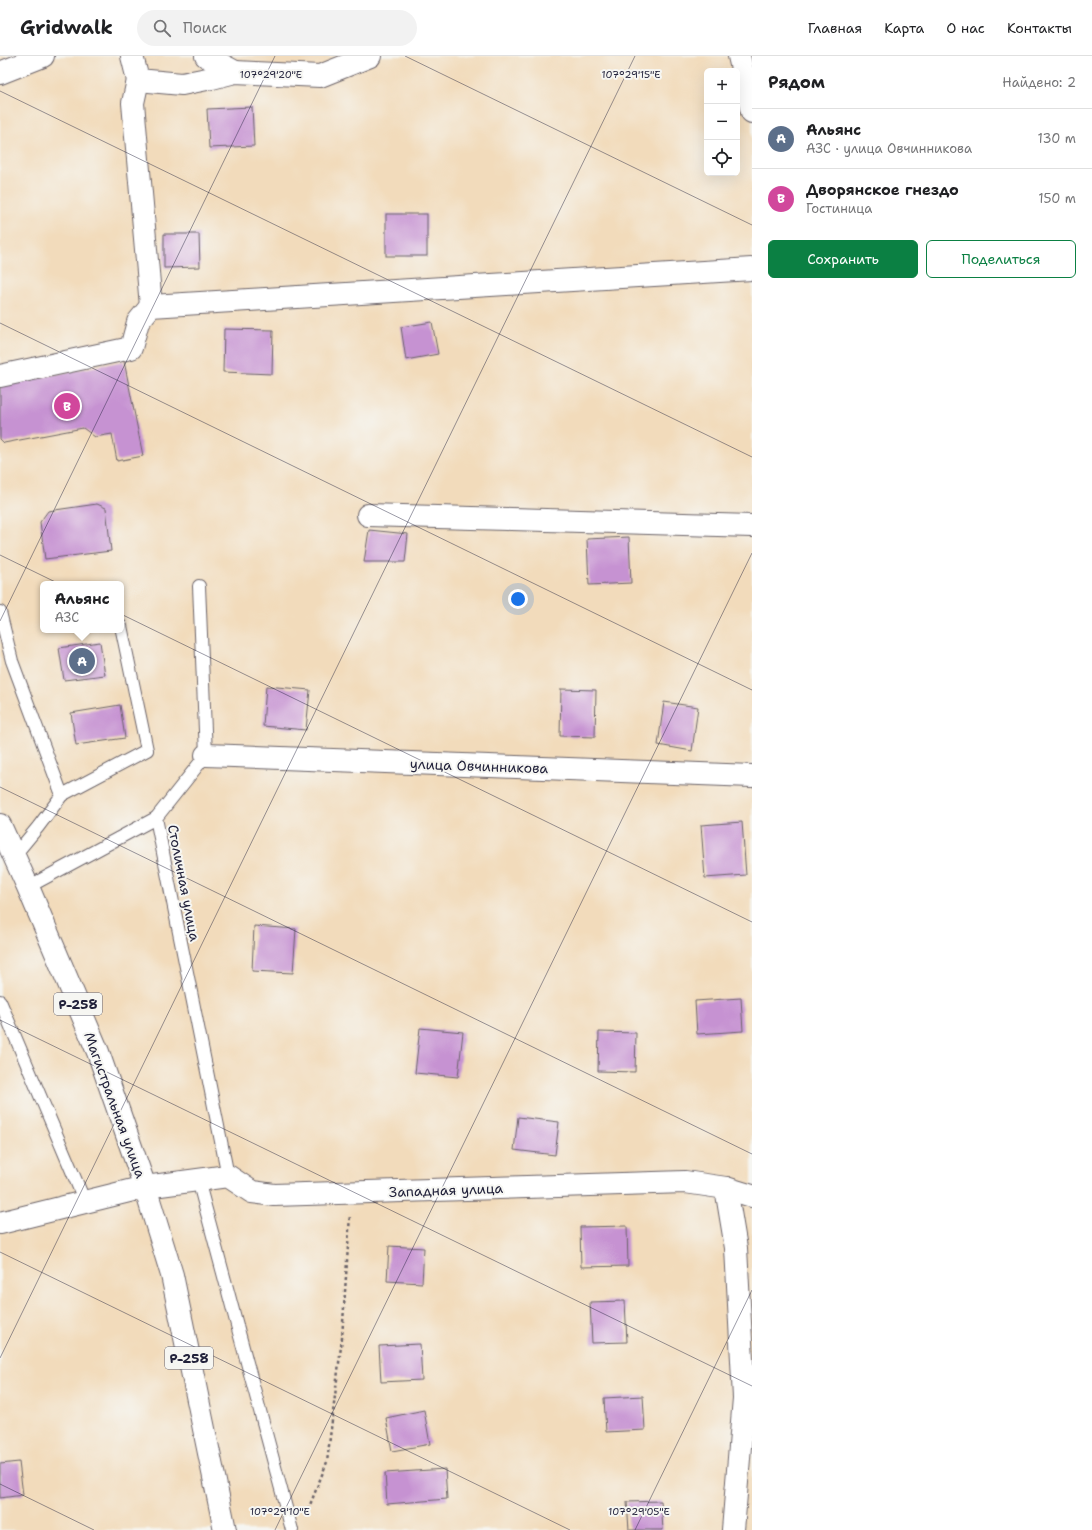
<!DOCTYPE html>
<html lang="ru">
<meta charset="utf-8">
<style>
:root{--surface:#fff;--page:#f2f2f2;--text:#202124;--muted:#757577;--line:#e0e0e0;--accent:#0b8043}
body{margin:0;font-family:"Shantell Sans",sans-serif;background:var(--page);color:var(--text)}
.controls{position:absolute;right:12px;top:12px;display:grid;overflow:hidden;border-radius:6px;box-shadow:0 4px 16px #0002}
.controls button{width:36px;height:36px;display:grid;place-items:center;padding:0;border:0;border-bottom:1px solid var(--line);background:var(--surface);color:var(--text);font:20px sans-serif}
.you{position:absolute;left:518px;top:543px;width:14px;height:14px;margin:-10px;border:3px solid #fff;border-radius:50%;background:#1a73e8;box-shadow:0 0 0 6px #1a73e833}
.badge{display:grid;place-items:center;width:26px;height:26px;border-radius:50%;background:var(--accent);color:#fff;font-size:13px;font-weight:700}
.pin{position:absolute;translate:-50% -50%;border:2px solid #fff;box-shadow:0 1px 4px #0006}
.popup{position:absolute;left:40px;top:525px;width:84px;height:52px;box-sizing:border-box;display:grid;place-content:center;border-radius:6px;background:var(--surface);filter:drop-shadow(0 1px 3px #0005);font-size:13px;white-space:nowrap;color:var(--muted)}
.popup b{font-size:15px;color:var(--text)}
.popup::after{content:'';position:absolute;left:50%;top:100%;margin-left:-8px;border:8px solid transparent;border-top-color:var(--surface)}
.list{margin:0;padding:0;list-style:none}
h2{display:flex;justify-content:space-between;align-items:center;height:52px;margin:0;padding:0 16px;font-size:17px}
h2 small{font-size:13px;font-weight:400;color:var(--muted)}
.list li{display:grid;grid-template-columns:26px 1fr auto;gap:12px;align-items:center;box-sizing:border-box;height:60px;padding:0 16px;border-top:1px solid var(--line)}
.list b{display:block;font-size:15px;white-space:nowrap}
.list p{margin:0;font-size:13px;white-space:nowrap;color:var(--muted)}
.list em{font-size:13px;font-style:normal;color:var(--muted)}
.actions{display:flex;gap:8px;padding:12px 16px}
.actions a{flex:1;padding:9px 0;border:1px solid var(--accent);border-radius:6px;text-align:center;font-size:14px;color:var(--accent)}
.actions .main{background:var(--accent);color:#fff}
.icon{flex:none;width:22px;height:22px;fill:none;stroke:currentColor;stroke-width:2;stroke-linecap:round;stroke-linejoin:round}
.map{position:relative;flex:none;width:752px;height:1474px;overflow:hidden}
header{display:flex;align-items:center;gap:24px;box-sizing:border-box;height:56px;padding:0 20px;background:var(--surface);border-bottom:1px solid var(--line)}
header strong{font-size:19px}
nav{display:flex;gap:22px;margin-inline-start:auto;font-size:14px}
.search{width:280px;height:36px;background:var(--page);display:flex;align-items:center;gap:10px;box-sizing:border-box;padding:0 14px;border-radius:22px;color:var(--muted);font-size:15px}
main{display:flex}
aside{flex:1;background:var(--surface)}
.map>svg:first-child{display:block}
.building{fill:#c692d2}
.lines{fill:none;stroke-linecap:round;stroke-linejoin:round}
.service-casing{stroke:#6b6368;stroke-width:14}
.minor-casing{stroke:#6b6368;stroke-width:24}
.trunk-casing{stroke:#6b6368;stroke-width:24}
.path{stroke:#6b6368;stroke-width:2.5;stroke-dasharray:3 3;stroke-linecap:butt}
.service{stroke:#fff;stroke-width:12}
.minor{stroke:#fff;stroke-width:22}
.trunk{stroke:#fff;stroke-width:22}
.ticks{fill:none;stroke:#22223b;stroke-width:1;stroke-opacity:0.45}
.labels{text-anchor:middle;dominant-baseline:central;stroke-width:4;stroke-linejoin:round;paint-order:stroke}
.shield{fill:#f6f6f2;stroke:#626272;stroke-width:1}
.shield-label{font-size:13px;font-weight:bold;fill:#22223b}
.street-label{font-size:14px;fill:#22223b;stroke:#f6f6f2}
.ticks-label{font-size:10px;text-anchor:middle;fill:#22223b;stroke:#f6f6f2;stroke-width:4;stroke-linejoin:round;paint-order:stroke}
</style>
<header>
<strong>Gridwalk</strong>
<div class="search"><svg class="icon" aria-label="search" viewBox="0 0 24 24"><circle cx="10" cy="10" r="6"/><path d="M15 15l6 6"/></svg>Поиск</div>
<nav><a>Главная</a><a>Карта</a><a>О нас</a><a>Контакты</a></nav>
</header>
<main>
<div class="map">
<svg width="752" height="1474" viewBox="0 0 752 1474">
<rect width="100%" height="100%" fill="#f6f6f2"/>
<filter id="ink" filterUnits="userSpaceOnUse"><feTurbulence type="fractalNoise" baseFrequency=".025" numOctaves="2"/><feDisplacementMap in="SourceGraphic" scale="8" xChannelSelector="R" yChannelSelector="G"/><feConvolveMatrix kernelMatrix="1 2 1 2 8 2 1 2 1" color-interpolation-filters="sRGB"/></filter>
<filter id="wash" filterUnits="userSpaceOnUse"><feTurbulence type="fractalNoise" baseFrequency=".012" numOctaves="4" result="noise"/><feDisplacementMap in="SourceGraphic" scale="16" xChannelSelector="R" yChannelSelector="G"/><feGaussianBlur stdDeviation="0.9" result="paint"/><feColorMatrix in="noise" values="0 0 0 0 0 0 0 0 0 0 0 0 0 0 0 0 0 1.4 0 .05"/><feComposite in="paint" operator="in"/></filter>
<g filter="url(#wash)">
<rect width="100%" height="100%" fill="#f2dbbb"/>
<g id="blocks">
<g class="building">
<polygon points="252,51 254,90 209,92 207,53"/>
<rect x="386" y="158" width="41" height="42"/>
<polygon points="164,178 199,178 200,211 164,212"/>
<polygon points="432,266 438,298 406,304 401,271"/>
<polygon points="224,273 273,274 272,318 223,316"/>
<polygon points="124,305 143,400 117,405 112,378 95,381 83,372 4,387 0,383 0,329"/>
<polygon points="97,448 106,452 111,495 45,503 40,466 48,455"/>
<polygon points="369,474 408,478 405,506 364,506"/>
<polygon points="629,481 631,527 589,529 587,483"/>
<polygon points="100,586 105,619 64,624 59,592"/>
<polygon points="266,630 310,634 306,674 263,670"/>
<polygon points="561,633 596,634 595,681 560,680"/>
<polygon points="664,646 698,651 692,695 658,689"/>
<polygon points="120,649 125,682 76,689 71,657"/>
<polygon points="742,766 746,819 705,822 701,769"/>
<polygon points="254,870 296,873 293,917 252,915"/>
<polygon points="741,942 743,975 697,978 695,945"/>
<polygon points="420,972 463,976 458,1021 415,1017"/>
<polygon points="599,976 636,977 635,1016 598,1015"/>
<polygon points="518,1061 559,1066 555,1099 514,1094"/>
<polygon points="627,1170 628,1210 581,1211 580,1171"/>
<polygon points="389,1190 424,1192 422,1227 387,1225"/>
<polygon points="625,1245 627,1286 592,1287 590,1246"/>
<polygon points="420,1288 422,1324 381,1326 379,1290"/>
<polygon points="643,1340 645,1374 606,1376 604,1342"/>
<polygon points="424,1354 430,1388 392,1395 386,1362"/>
<polygon points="19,1406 23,1439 0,1442 0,1408"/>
<polygon points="445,1413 447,1443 387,1448 385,1417"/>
<polygon points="661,1445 663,1474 629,1474 627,1446"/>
</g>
</g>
</g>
<g filter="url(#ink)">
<use href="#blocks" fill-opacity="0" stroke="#6b6368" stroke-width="1"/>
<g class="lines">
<g class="service-casing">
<g id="service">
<polyline points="199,530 206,699 156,762 228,1120"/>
<polyline points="0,556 12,605 62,739 147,694 121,570"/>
<polyline points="14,800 38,771 62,739"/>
<polyline points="28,831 156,762"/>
<polyline points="0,945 85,1146"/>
<polyline points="198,1124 292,1474"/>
</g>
</g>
<g class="minor-casing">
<g id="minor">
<polyline points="132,0 138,24 182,28 212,22 235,16 320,20 370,0"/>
<polyline points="206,0 235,16"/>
<polyline points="739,0 752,56"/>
<polyline points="0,17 43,0"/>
<polyline points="138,24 133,47 151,250"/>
<polyline points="0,320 131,292 138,266 151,250 752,213"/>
<polyline points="368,459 752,470"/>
<polyline points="206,699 752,720"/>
<polyline points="726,1132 736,1192 744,1342 733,1474"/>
<polyline points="0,1167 145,1131 228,1120 252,1136 274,1139 685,1126 726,1132 752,1140"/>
</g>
</g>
<g class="trunk-casing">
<polyline id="trunk" points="0,769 28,831 98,996 145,1131 172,1219 225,1474"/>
</g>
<polyline class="path" points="306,1459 327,1406 342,1282 350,1159"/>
<use href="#service" class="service"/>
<use href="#minor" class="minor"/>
<use href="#trunk" class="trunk"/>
</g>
</g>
<path class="ticks" d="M405,0L752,169M0,35L752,401M0,267L752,634M0,499L752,866M0,565L275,0M0,731L752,1098M0,964L752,1330M0,1196L570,1474M0,1302L635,0M0,1428L94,1474M275,1474L752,497M635,1474L752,1234"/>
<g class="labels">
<g class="shield">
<rect x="54" y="937" width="48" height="22" rx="3"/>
<rect x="165" y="1291" width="48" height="22" rx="3"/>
</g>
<g class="shield-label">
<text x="78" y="948">Р-258</text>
<text x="189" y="1302">Р-258</text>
</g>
<g class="street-label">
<text transform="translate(479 710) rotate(2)">улица Овчинникова</text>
<text transform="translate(184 827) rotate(79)">Столичная улица</text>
<text transform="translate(115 1049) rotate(70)">Магистральная улица</text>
<text transform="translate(446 1134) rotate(-2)">Западная улица</text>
</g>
</g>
<g class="ticks-label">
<text x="271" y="22">107°29'20"E</text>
<text x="631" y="22">107°29'15"E</text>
<text x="280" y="1459">107°29'10"E</text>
<text x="639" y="1459">107°29'05"E</text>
</g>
</svg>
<div class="controls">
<button>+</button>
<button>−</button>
<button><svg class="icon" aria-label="locate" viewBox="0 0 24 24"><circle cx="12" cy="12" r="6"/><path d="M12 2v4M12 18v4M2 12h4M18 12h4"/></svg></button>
</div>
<div class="you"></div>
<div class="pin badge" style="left:82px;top:605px;background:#5c6f8a">A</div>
<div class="popup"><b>Альянс</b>АЗС</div>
<div class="pin badge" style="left:67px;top:350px;background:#d1479c">B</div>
</div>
<aside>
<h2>Рядом<small>Найдено: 2</small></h2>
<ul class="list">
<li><span class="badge" style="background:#5c6f8a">A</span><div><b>Альянс</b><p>АЗС · улица Овчинникова</p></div><em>130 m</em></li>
<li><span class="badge" style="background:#d1479c">B</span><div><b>Дворянское гнездо</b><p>Гостиница</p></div><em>150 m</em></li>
</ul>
<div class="actions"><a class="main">Сохранить</a><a>Поделиться</a></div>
</aside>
</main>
